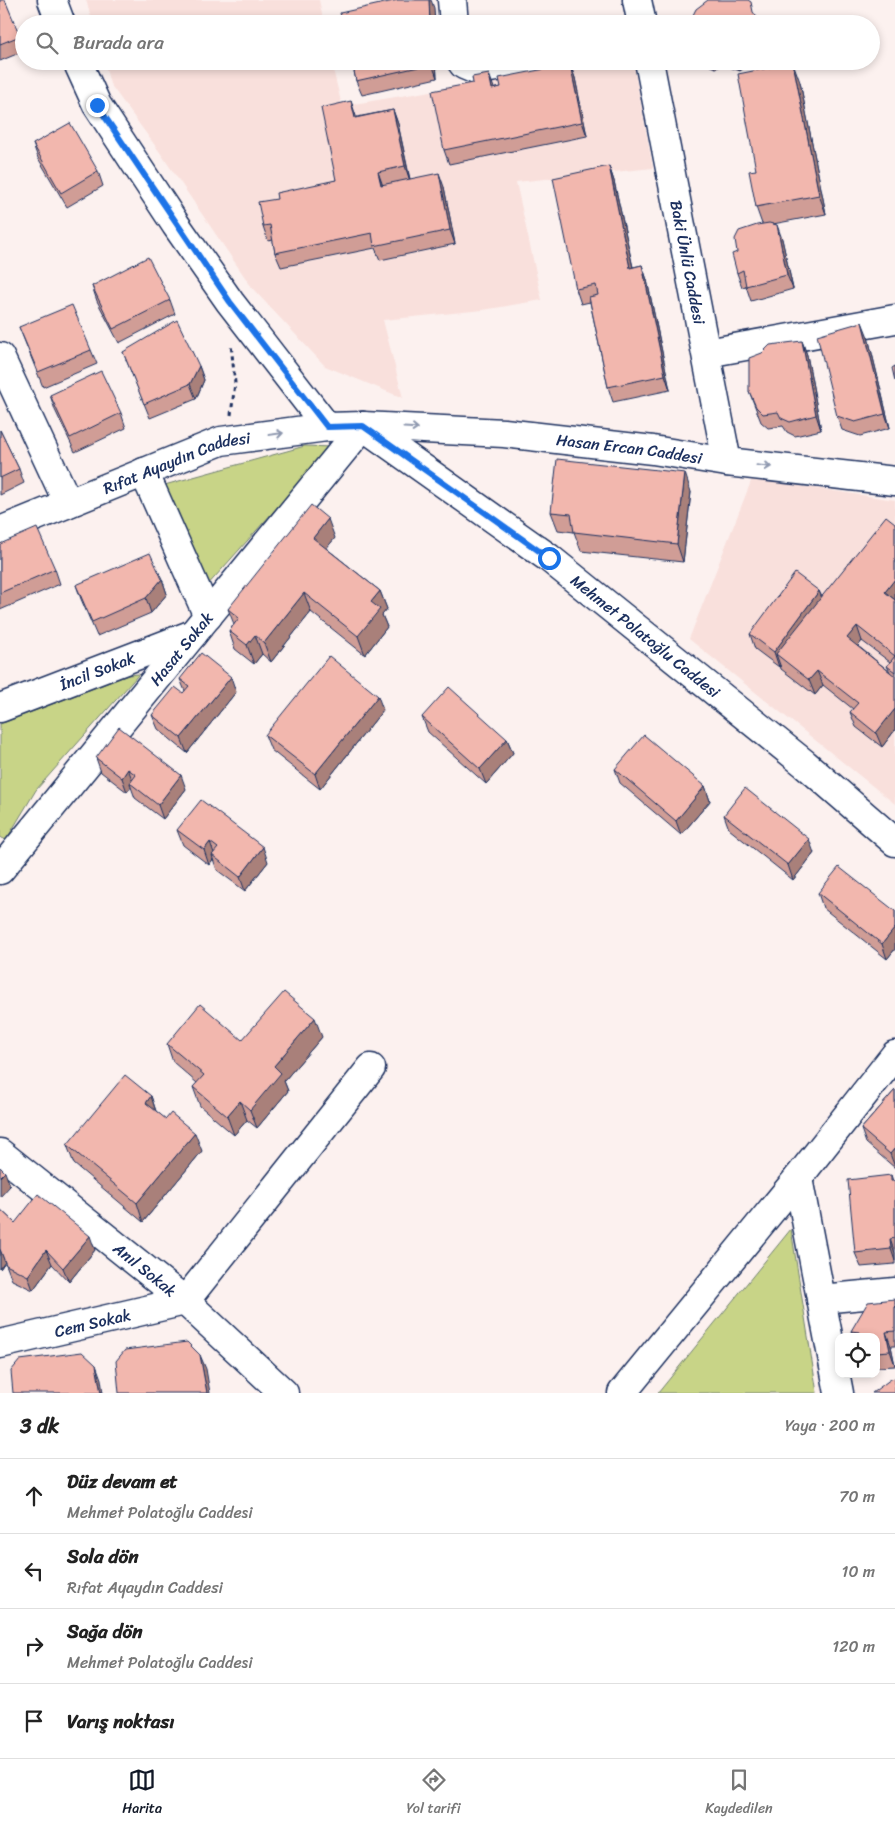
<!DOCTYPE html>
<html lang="tr">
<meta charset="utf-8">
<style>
:root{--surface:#fff;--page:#f2f2f2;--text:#222;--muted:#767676;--line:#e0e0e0;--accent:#111827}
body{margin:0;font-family:Sriracha,sans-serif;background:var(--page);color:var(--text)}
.controls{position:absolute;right:15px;bottom:15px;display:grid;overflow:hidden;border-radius:10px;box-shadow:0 2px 8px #0003}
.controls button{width:45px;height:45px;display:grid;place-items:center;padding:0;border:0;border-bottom:1px solid var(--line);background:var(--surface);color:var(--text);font:25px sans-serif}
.stop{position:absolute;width:15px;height:15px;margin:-11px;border:4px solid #1a73e8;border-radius:50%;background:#fff}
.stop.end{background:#1a73e8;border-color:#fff;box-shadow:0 1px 5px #0008}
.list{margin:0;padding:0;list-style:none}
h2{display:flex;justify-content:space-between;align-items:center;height:65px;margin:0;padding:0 20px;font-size:21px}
h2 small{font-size:16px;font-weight:400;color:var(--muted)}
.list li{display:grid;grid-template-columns:32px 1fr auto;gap:15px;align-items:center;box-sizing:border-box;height:75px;padding:0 20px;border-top:1px solid var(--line)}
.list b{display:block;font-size:19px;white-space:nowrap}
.list p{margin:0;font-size:16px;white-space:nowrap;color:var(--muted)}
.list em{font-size:16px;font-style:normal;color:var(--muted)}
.icon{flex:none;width:28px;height:28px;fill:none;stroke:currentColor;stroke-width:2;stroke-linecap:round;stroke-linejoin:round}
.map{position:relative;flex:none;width:895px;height:1393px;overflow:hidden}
.search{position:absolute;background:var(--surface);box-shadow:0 2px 8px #0003;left:15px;right:15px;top:15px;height:55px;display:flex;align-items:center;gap:12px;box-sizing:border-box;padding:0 18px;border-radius:28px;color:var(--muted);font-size:19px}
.sheet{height:365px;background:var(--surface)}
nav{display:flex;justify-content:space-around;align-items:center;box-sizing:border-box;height:70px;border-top:1px solid var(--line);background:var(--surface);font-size:14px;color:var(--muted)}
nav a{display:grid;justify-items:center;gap:2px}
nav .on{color:var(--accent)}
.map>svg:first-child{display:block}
.built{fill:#f9e0dc}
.green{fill:#c8d487;stroke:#728272}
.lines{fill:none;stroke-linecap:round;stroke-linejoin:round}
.minor-casing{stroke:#1b2f5e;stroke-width:31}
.path{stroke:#1b2f5e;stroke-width:3;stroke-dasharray:4 4;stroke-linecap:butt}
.minor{stroke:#fff;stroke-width:28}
.wall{fill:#d09d96;stroke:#1b2f5e;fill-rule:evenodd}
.shaded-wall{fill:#a9807a;stroke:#1b2f5e}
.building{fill:#f2b7ae;stroke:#1b2f5e}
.oneway{stroke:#8d97ae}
.route{stroke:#1a73e8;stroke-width:6}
.labels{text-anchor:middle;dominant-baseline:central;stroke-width:5;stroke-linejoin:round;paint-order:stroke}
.street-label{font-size:16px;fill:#1b2f5e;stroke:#fff}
</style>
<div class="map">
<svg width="895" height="1393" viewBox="0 0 895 1393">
<rect width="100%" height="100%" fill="#fcf1ef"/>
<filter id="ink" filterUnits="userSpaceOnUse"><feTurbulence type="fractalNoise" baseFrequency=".02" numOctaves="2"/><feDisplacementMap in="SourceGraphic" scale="10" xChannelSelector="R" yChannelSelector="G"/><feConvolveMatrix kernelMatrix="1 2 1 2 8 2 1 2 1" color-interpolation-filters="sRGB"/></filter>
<g filter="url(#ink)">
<g class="built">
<polygon points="86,0 319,0 324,24 93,24"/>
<polygon points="104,61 331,61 342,106 610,61 633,61 653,168 516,182 542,300 483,310 383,320 403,398 325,366 253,289 159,151 110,84"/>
<polygon points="752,479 895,500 895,804 689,639"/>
</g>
<g class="green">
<polygon points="305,446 331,447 206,587 161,486"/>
<polygon points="139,674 36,790 6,840 0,837 0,724 128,675"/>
<polygon points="791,1229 817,1393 658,1393"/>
</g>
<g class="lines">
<g class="minor-casing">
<g id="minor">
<polyline points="52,0 61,24"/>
<polyline points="452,0 454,24"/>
<polyline points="637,0 642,24"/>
<polyline points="77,61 97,105 176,225 230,302 327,427"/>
<polyline points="461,61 464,65 476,70 540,61"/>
<path id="s1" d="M649,61L727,462"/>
<polyline points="707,353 895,319"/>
<polyline points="0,357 68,503"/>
<path id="s2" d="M363,426L549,558L805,764L895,842"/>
<polyline points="144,472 208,616"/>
<path id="s3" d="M0,531L221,441L327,427L363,426L504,433L653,450L727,462L895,481"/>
<path id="s4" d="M0,708L193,634"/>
<path id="s5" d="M0,870L363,426"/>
<path id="s6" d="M0,1153L185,1301L284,1393"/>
<polyline points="798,1178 839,1393"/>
<polyline points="821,1299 895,1292"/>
<path id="s7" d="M0,1344L185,1301L371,1068"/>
<polyline points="622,1393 798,1178 895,1055"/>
</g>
</g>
<polyline class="path" points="231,415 235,383 231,344"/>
<use href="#minor" class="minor"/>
</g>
<g class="wall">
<polygon points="0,0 20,36 24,46 24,51 0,61"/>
<polygon points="352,61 436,61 437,78 362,95 356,81"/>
<polygon points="705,61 752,61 740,71 724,65 716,68 710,66"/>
<polygon points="570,64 575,78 587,136 449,164 444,150 494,89 501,87"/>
<polygon points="800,82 826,214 773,224 782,239 793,289 751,301 746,286 742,287 737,273 762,224 756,207 756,170"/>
<polygon points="393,110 398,124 410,179 444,187 455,244 380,260 375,248 281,267 275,253 273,240 268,241 263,226 277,199 336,180 357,117"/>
<polygon points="33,144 98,171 103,186 67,207 38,158"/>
<polygon points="609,166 614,181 633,267 642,265 647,280 670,390 613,402 608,387 590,302 581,304 576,289"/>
<polygon points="92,286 170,300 175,314 119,343 97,301"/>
<polygon points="19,327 91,350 97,364 43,387"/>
<polygon points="868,337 890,428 860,436 842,430 837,416"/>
<polygon points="802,341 807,355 821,430 795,436 787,432 783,426 768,428 761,422 749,391"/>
<polygon points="123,352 199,366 204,380 196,399 150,418"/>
<polygon points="50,395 121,413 126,428 75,452 55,410"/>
<polygon points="0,430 19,469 24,483 0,495"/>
<polygon points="691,492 683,562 581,551 574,532 558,530 551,512"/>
<path d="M895,523V730L882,747L856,727L850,712L853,709L823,685L815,695L781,669L780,665L779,667L755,649L750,634L819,591L822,597ZM862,641L890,662L887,666L890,672L858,646Z"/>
<polygon points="335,538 326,548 380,591 387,609 382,615 387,627 365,655 311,612 271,662 262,654 254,664 235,649 229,631 234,624 228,609"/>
<polygon points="0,544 55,569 60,584 0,610"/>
<polygon points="162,579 167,594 151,613 97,636 81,599 76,585"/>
<polygon points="180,679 236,692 187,753 158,729 152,715 183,693 185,691"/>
<polygon points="383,710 320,789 271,750 265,735"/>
<polygon points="422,717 507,739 513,753 486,784 428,732"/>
<polygon points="96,758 186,789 163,819 135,798 131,787 127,792 101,772"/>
<polygon points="615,769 705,786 710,801 681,835 620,783"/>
<polygon points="724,815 814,853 793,880 729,829"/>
<polygon points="177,830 268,862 245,891 217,870 213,859 209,865 183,845"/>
<polygon points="818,893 895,911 895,949 887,959 823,908"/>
<polygon points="322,1037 284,1081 288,1091 257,1128 247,1120 234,1135 200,1106 193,1087 197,1083 173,1062 167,1044"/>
<polygon points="895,1090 895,1168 866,1143 861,1129"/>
<polygon points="151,1096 156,1111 202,1151 143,1222 74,1164 67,1145"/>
<polygon points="891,1175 893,1181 895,1181 895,1264 861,1267 855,1253"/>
<polygon points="0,1209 15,1223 95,1250 69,1282 52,1264 33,1290 12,1280 5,1262 0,1269"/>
<polygon points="895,1299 895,1346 891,1346 895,1366 878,1367 876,1361 876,1337 853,1337 851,1331"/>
</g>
<g class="shaded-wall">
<polygon points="429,0 431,0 434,8 435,24 430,24"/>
<polygon points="431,61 436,61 437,78 432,64"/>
<polygon points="736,61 752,61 740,71"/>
<polygon points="793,63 800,82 826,214 819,195"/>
<polygon points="570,64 575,78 587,136 582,122"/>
<polygon points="489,74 494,88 497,104 492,89"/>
<polygon points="351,101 356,116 360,132 355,118"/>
<polygon points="393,110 398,124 410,181 405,166"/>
<polygon points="609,166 614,181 636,282 630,268"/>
<polygon points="378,172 383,186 381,185"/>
<polygon points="439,173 444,187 455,244 450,230"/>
<polygon points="777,225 782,239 793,289 787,275"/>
<polygon points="642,265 647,280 670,390 665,375"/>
<polygon points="862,322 868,337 890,428 885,414"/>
<polygon points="802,341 807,355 821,430 816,415"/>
<polygon points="199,366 204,380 196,399 190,384"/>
<polygon points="685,473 691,492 683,562 677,544"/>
<polygon points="328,519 335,538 320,556 313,538"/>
<polygon points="162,579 167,594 151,613 146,598"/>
<polygon points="895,579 895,600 885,592"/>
<polygon points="380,591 387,609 382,615 387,627 365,655 358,636 371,602"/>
<polygon points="819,591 825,606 776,654 780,665 779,667 774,652"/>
<polygon points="304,593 311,612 271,662 264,643"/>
<polygon points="857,626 862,641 852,653 847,638"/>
<polygon points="255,635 262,654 254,664 247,645"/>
<polygon points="817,671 823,685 815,695 809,680"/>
<polygon points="231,677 236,692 187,753 181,738"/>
<polygon points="378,696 383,710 320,789 315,774"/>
<polygon points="895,709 895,730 882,747 876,733"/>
<polygon points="507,739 513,753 486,784 480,769"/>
<polygon points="128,769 134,784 130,783 131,787 127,792 122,778"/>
<polygon points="181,775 186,789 163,819 158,805"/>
<polygon points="705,786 710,801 681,835 676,821"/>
<polygon points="809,839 814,853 793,880 788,865"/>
<polygon points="210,842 215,856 212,855 213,859 209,865 204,850"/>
<polygon points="263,847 268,862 245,891 240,877"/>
<polygon points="895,928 895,949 887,959 882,944"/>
<polygon points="315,1018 322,1037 284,1081 288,1091 257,1128 250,1110 274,1066"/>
<polygon points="151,1096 157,1115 146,1103"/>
<polygon points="240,1101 247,1120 234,1135 227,1116"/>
<polygon points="195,1133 202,1151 143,1222 137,1203"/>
<polygon points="895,1148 895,1167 890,1154"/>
<polygon points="5,1172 10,1186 0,1197 0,1177"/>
<polygon points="90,1236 95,1250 69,1282 63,1268"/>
<polygon points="890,1239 895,1253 895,1261 891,1249"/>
<polygon points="0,1249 5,1262 0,1269"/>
<polygon points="46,1250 52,1264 33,1290 28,1276"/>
<polygon points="886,1332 891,1346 895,1365 890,1351"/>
<polygon points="200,1355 206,1369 210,1393 207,1393"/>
<polygon points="96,1365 101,1379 103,1393 101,1393"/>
</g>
<g class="building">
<polygon points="0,0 5,0 20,36 0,44"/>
<polygon points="398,0 429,0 430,24 343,24 340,13"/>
<polygon points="708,0 748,0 751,2 753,12 759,20 760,24 694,24 692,17 696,9"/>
<polygon points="352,61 431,61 432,64 356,81"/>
<polygon points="793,63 819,195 756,207 749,171 756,170 738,74"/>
<polygon points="570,64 582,122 444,150 432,91 473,83 472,77 489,74 492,89 501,87 499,78"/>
<polygon points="351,101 355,118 393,110 405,166 378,172 381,185 439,173 450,230 374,246 372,233 275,253 270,225 263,226 258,202 277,199 276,193 336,180 321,108"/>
<polygon points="70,123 98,171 61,193 33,144"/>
<polygon points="609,166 630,268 642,265 665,375 608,387 589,297 598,295 596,285 576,289 553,178"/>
<polygon points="769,223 777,225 787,275 746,286 743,270 737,273 732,254 737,252 735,239 739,231 757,225"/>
<polygon points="148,257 170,300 113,329 92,286"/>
<polygon points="72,305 91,350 38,372 19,327"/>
<polygon points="177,320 199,366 190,384 144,404 123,352"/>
<polygon points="862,322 885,414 855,422 837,416 817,335"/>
<polygon points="802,341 816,415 790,422 781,418 778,412 763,414 756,407 749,391 749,358 762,353 770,345"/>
<polygon points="895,366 895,381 892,368"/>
<polygon points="101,371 121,413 70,438 50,395"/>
<polygon points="0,430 19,469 0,478"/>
<polygon points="557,459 685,473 677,544 574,532 571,514 551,512"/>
<polygon points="311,505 328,519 313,538 380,591 371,602 380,609 358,636 304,593 264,643 255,635 247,645 229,631 239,618 228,609"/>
<polygon points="886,516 895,523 895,579 885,592 895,600 895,672 887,666 895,656 857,626 847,638 895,676 895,709 876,733 850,712 858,703 817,671 809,680 776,654"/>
<polygon points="37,528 55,569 0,593 0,544"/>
<polygon points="150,553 162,579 146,598 92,622 76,585"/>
<polygon points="795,573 819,591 774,652 750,634"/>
<polygon points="201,653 231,677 181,738 152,715 175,687 183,693 189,686 180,679"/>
<polygon points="329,656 378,696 315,774 265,735"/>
<polygon points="449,687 507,739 480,769 422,717"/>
<polygon points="119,727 181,775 158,805 130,783 136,775 128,769 122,778 96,758"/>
<polygon points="644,735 705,786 676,821 615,769"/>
<polygon points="745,788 809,839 788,865 724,815"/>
<polygon points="201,800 263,847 240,877 212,855 218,848 210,842 204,850 177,830"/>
<polygon points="839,867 895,911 895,928 882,944 818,893"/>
<polygon points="284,992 315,1018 274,1066 281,1073 250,1110 240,1101 227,1116 193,1087 204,1075 167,1044 200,1004 242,1040"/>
<polygon points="125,1075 151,1096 146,1103 166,1119 171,1113 195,1133 137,1203 67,1145"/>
<polygon points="895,1090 895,1148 890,1154 861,1129"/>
<polygon points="0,1167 5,1172 0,1177"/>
<polygon points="891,1175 891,1181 895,1181 895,1238 890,1239 891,1249 855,1253 848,1180"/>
<polygon points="38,1194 90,1236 63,1268 46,1250 28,1276 6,1265 0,1249 0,1209 15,1223"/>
<polygon points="895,1299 895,1331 886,1332 890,1351 876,1352 876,1337 859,1337 859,1332 851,1331 868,1302"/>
<polygon points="187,1342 200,1355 207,1393 119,1393 116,1361 125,1350"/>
<polygon points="82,1352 96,1365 101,1393 13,1393 11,1371 20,1360"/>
<polygon points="895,1378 895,1393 872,1393 891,1379"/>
</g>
<defs><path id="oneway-shaft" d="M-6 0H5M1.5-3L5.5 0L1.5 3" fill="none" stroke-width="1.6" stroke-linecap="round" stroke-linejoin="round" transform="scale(1.25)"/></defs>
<g class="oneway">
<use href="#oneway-shaft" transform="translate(411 428) rotate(3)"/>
<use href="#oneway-shaft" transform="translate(276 434) rotate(-8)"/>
<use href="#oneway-shaft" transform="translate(764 466) rotate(6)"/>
</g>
</g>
<g class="lines" filter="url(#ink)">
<polyline class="route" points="97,105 230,302 327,427 363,426 549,558"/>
</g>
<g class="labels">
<g class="street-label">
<text stroke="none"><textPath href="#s1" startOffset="205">Baki Ünlü Caddesi</textPath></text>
<text stroke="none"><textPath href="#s3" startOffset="649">Hasan Ercan Caddesi</textPath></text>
<text stroke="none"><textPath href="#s3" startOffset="190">Rıfat Ayaydın Caddesi</textPath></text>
<text stroke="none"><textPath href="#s2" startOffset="352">Mehmet Polatoğlu Caddesi</textPath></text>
<text stroke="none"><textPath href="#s5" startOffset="286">Hasat Sokak</textPath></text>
<text stroke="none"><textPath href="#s4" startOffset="104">İncil Sokak</textPath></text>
<text stroke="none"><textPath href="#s6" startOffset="186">Anıl Sokak</textPath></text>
<text stroke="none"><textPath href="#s7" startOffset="95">Cem Sokak</textPath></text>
</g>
</g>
</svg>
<div class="controls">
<button><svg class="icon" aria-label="locate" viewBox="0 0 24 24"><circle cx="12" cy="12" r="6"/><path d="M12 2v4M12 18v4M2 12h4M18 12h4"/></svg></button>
</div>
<div class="stop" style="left:549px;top:558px"></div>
<div class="stop end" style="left:97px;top:105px"></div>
<div class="search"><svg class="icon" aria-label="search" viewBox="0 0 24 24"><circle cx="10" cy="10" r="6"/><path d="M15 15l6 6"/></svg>Burada ara</div>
</div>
<section class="sheet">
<h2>3 dk<small>Yaya · 200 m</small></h2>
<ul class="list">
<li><svg class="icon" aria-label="ahead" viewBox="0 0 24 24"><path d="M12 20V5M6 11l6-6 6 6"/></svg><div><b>Düz devam et</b><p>Mehmet Polatoğlu Caddesi</p></div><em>70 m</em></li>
<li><svg class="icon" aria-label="left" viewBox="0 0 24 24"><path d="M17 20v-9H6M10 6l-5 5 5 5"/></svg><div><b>Sola dön</b><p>Rıfat Ayaydın Caddesi</p></div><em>10 m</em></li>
<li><svg class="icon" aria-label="right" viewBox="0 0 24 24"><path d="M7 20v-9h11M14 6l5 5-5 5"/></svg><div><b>Sağa dön</b><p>Mehmet Polatoğlu Caddesi</p></div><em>120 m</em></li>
<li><svg class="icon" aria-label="arrive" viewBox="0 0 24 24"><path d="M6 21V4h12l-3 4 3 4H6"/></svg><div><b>Varış noktası</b></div></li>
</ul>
</section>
<nav>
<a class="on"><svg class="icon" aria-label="map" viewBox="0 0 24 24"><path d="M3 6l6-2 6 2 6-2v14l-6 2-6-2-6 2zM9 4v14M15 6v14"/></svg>Harita</a>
<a><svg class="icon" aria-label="directions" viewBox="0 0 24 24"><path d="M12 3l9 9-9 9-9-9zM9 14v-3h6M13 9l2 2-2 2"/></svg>Yol tarifi</a>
<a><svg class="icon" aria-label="saved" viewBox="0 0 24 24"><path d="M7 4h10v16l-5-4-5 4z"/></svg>Kaydedilen</a>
</nav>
